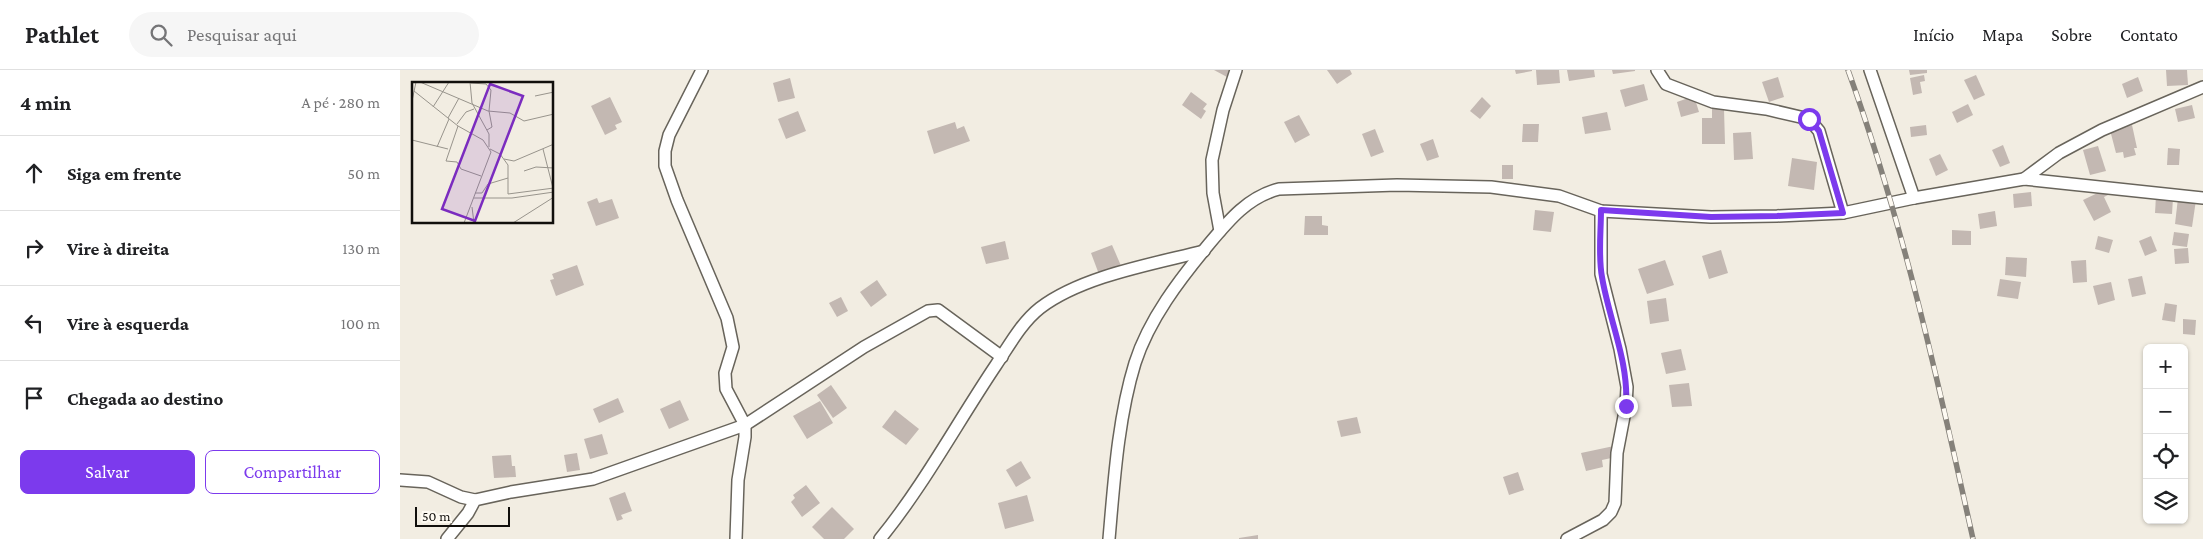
<!DOCTYPE html>
<html lang="pt">
<meta charset="utf-8">
<style>
:root{--surface:#fff;--page:#f6f6f6;--text:#202124;--muted:#757577;--line:#e0e0e0;--accent:#7c3aed}
body{margin:0;font-family:"Crimson Pro",serif;background:var(--page);color:var(--text)}
.controls{position:absolute;right:15px;bottom:15px;display:grid;overflow:hidden;border-radius:8px;box-shadow:0 1px 4px #0004}
.controls button{width:45px;height:45px;display:grid;place-items:center;padding:0;border:0;border-bottom:1px solid var(--line);background:var(--surface);color:var(--text);font:25px sans-serif}
.scale{position:absolute;left:15px;bottom:12px;width:95px;box-sizing:border-box;padding-left:5px;border:2px solid #110f0c;border-top:0;font-size:14px;line-height:18px;white-space:nowrap;color:#110f0c;-webkit-text-stroke:4px #fefaf2;paint-order:stroke}
.stop{position:absolute;width:15px;height:15px;margin:-11px;border:4px solid #7c3aed;border-radius:50%;background:#fff}
.stop.end{background:#7c3aed;border-color:#fff;box-shadow:0 1px 5px #0008}
.list{margin:0;padding:0;list-style:none}
h2{display:flex;justify-content:space-between;align-items:center;height:65px;margin:0;padding:0 20px;font-size:21px}
h2 small{font-size:16px;font-weight:400;color:var(--muted)}
.list li{display:grid;grid-template-columns:32px 1fr auto;gap:15px;align-items:center;box-sizing:border-box;height:75px;padding:0 20px;border-top:1px solid var(--line)}
.list b{display:block;font-size:19px;white-space:nowrap}
.list em{font-size:16px;font-style:normal;color:var(--muted)}
.actions{display:flex;gap:10px;padding:15px 20px}
.actions a{flex:1;padding:11px 0;border:1px solid var(--accent);border-radius:8px;text-align:center;font-size:18px;color:var(--accent)}
.actions .main{background:var(--accent);color:#fff}
.icon{flex:none;width:28px;height:28px;fill:none;stroke:currentColor;stroke-width:2;stroke-linecap:round;stroke-linejoin:round}
.map{position:relative;flex:none;width:1803px;height:469px;overflow:hidden}
header{display:flex;align-items:center;gap:30px;box-sizing:border-box;height:70px;padding:0 25px;background:var(--surface);border-bottom:1px solid var(--line)}
header strong{font-size:24px}
nav{display:flex;gap:28px;margin-inline-start:auto;font-size:18px}
.search{width:350px;height:45px;background:var(--page);display:flex;align-items:center;gap:12px;box-sizing:border-box;padding:0 18px;border-radius:28px;color:var(--muted);font-size:19px}
main{display:flex}
aside{flex:1;background:var(--surface)}
.map>svg:first-child{display:block}
.building{fill:#c3b8b2}
.lines{fill:none;stroke-linecap:round;stroke-linejoin:round}
.street-casing{stroke:#68645b;stroke-width:14}
.street{stroke:#fff;stroke-width:11}
.rail-casing{stroke:#85817a;stroke-width:5.5}
.rail{stroke:#fefaf2;stroke-width:4;stroke-dasharray:11;stroke-linecap:butt}
.route{stroke:#7c3aed;stroke-width:6}
.inset-road{fill:none;stroke:#98948c;stroke-width:1}
.view{fill:#7b2cbf;fill-opacity:0.15;stroke:#7b2cbf;stroke-width:2.5}
.inset-edge{fill:none;stroke:#110f0c;stroke-width:2.5}
</style>
<header>
<strong>Pathlet</strong>
<div class="search"><svg class="icon" aria-label="search" viewBox="0 0 24 24"><circle cx="10" cy="10" r="6"/><path d="M15 15l6 6"/></svg>Pesquisar aqui</div>
<nav><a>Início</a><a>Mapa</a><a>Sobre</a><a>Contato</a></nav>
</header>
<main>
<aside>
<h2>4 min<small>A pé · 280 m</small></h2>
<ul class="list">
<li><svg class="icon" aria-label="ahead" viewBox="0 0 24 24"><path d="M12 20V5M6 11l6-6 6 6"/></svg><div><b>Siga em frente</b></div><em>50 m</em></li>
<li><svg class="icon" aria-label="right" viewBox="0 0 24 24"><path d="M7 20v-9h11M14 6l5 5-5 5"/></svg><div><b>Vire à direita</b></div><em>130 m</em></li>
<li><svg class="icon" aria-label="left" viewBox="0 0 24 24"><path d="M17 20v-9H6M10 6l-5 5 5 5"/></svg><div><b>Vire à esquerda</b></div><em>100 m</em></li>
<li><svg class="icon" aria-label="arrive" viewBox="0 0 24 24"><path d="M6 21V4h12l-3 4 3 4H6"/></svg><div><b>Chegada ao destino</b></div></li>
</ul>
<div class="actions"><a class="main">Salvar</a><a>Compartilhar</a></div>
</aside>
<div class="map">
<svg width="1803" height="469" viewBox="0 0 1803 469">
<rect width="100%" height="100%" fill="#f2ede2"/>
<g class="building">
<polygon points="814,0 831,0 827,7"/>
<polygon points="927,0 950,0 952,4 937,14"/>
<polygon points="1115,0 1132,0 1132,1 1116,4"/>
<polygon points="1136,0 1159,0 1160,13 1137,15"/>
<polygon points="1167,0 1194,0 1195,7 1169,11"/>
<polygon points="1212,0 1235,0 1235,1 1213,4"/>
<polygon points="1509,0 1527,0 1527,3 1510,5"/>
<polygon points="1766,0 1787,0 1788,15 1767,16"/>
<polygon points="1524,5 1525,11 1520,12 1522,23 1513,25 1510,8"/>
<polygon points="1576,5 1585,25 1574,30 1564,10"/>
<polygon points="1378,7 1384,27 1369,32 1362,12"/>
<polygon points="1738,7 1743,21 1727,28 1722,14"/>
<polygon points="390,8 395,28 378,32 373,13"/>
<polygon points="1244,14 1248,30 1225,37 1220,20"/>
<polygon points="791,22 807,34 803,39 806,41 801,49 782,35"/>
<polygon points="1294,26 1299,42 1281,47 1277,32"/>
<polygon points="210,27 222,52 215,55 217,59 205,65 191,36"/>
<polygon points="1082,27 1091,36 1080,49 1070,41"/>
<polygon points="1568,34 1573,45 1557,53 1552,42"/>
<polygon points="1792,35 1795,48 1778,52 1775,39"/>
<polygon points="1312,39 1324,39 1325,74 1302,74 1302,48 1312,48"/>
<polygon points="398,41 406,61 386,69 378,49"/>
<polygon points="1207,42 1211,60 1185,64 1182,47"/>
<polygon points="899,45 910,65 895,73 884,52"/>
<polygon points="555,52 557,59 564,56 570,71 534,84 527,61"/>
<polygon points="1123,54 1139,54 1138,72 1122,72"/>
<polygon points="1526,55 1527,65 1511,67 1510,57"/>
<polygon points="1732,55 1737,78 1734,78 1736,85 1724,88 1723,82 1716,83 1710,60"/>
<polygon points="975,59 984,82 971,87 962,64"/>
<polygon points="1351,62 1353,89 1334,90 1333,63"/>
<polygon points="1033,69 1039,87 1027,91 1020,74"/>
<polygon points="1603,75 1610,93 1600,97 1592,80"/>
<polygon points="1698,76 1706,101 1690,105 1683,80"/>
<polygon points="1768,78 1780,79 1779,95 1767,95"/>
<polygon points="1540,84 1548,100 1536,106 1529,89"/>
<polygon points="1392,88 1417,92 1414,120 1388,116"/>
<rect x="1102" y="95" width="11" height="14"/>
<polygon points="1708,118 1710,124 1704,127 1711,142 1694,151 1683,130"/>
<polygon points="1631,122 1632,136 1614,138 1613,124"/>
<polygon points="1756,126 1773,128 1772,144 1755,143"/>
<polygon points="197,128 199,133 212,129 219,148 196,156 187,132"/>
<polygon points="1778,128 1796,130 1792,157 1775,154"/>
<polygon points="1135,140 1154,142 1151,162 1133,160"/>
<polygon points="1595,141 1597,156 1580,159 1578,144"/>
<polygon points="905,146 922,146 922,155 928,156 928,165 904,165"/>
<polygon points="1552,160 1571,161 1571,175 1552,175"/>
<polygon points="1774,162 1789,164 1787,177 1772,175"/>
<polygon points="1698,166 1713,170 1709,183 1695,179"/>
<polygon points="1751,166 1757,181 1745,186 1739,171"/>
<polygon points="605,171 609,189 586,194 581,177"/>
<polygon points="712,175 722,198 700,207 691,183"/>
<polygon points="1788,178 1789,193 1775,194 1774,179"/>
<polygon points="1321,180 1328,203 1309,209 1302,186"/>
<polygon points="1606,187 1627,188 1626,207 1605,205"/>
<polygon points="1265,190 1274,215 1247,224 1238,199"/>
<polygon points="1686,190 1687,212 1673,213 1671,191"/>
<polygon points="177,195 184,215 156,226 150,210 154,209 152,204"/>
<polygon points="1742,206 1746,224 1732,227 1728,209"/>
<polygon points="1600,209 1621,212 1618,229 1597,226"/>
<polygon points="477,210 487,225 471,237 460,222"/>
<polygon points="1711,212 1715,230 1698,235 1693,216"/>
<polygon points="441,227 448,241 437,247 429,233"/>
<polygon points="1266,228 1269,251 1250,254 1247,231"/>
<polygon points="1765,233 1777,235 1775,252 1762,250"/>
<polygon points="1783,249 1796,250 1795,265 1783,264"/>
<polygon points="1281,279 1286,300 1266,304 1261,283"/>
<polygon points="1289,313 1292,336 1272,337 1269,315"/>
<polygon points="431,315 447,338 433,348 417,325"/>
<polygon points="218,328 224,342 199,353 193,339"/>
<polygon points="280,330 289,350 269,359 260,339"/>
<polygon points="420,331 433,353 407,369 393,346"/>
<polygon points="495,340 519,359 506,375 482,357"/>
<polygon points="957,347 961,363 941,367 937,351"/>
<polygon points="202,364 208,384 190,389 184,369"/>
<polygon points="1214,376 1216,387 1202,390 1203,397 1186,401 1181,383"/>
<polygon points="177,383 180,400 167,402 164,385"/>
<polygon points="111,385 112,396 115,396 116,407 94,408 92,386"/>
<polygon points="621,391 631,408 616,417 606,400"/>
<polygon points="1118,402 1124,420 1109,425 1103,407"/>
<polygon points="406,415 420,433 402,447 391,432 395,428 393,425"/>
<polygon points="225,422 232,441 221,445 223,449 217,451 209,428"/>
<polygon points="627,425 634,451 605,459 598,433"/>
<polygon points="432,437 454,459 444,469 424,469 412,457"/>
<polygon points="858,465 858,469 839,469 839,468"/>
</g>
<g class="lines">
<g class="street-casing">
<g id="street">
<polyline points="302,0 269,65 265,81 265,96 277,130 327,248 333,277 325,303 326,319 345,355 345,367 338,410 336,469"/>
<polyline points="1257,0 1266,14 1313,32 1366,39 1409,49 1419,61 1443,143"/>
<polyline points="1470,0 1514,128"/>
<polyline points="1624,109 1659,83 1702,60 1803,17"/>
<polyline points="820,161 813,123 812,90 823,40 836,0"/>
<polyline points="0,410 28,412 61,427 75,430"/>
<polyline points="47,469 68,443 75,430 111,422 193,409 345,355 464,277 528,241 538,240 602,287"/>
<path d="M480,469C524,415 557,353 596,295C609,276 621,253 640,238C682,206 753,194 804,181"/>
<path d="M709,469C714,412 718,348 735,293C749,249 780,209 809,174C829,150 848,127 879,119L997,115L1091,117L1159,126L1201,141L1311,147L1377,146L1443,143L1514,128L1624,109L1803,128"/>
<polyline points="1167,469 1203,450 1211,442 1215,433 1217,383 1226,336 1227,317 1220,279 1201,204 1201,141"/>
</g>
</g>
<use href="#street" class="street"/>
<g class="rail-casing">
<path id="rail" d="M1448,0C1503,152 1538,311 1573,469"/>
</g>
<use href="#rail" class="rail"/>
</g>
<g class="lines">
<path class="route" d="M1226,336C1229,291 1209,250 1202,207C1198,186 1201,162 1201,140L1311,147L1377,146L1443,143L1419,61L1409,49"/>
</g>
<g transform="translate(12 12)">
<rect width="141" height="141" fill="#f2ede2"/>
<path class="inset-road" d="M8,0L76,29L98,31L112,39L142,32M58,0L60,21L77,52V65M59,1L74,2L79,8L77,29L80,45L75,48M2,9L46,44L71,58L79,70L52,141M123,14L142,10M0,19L4,0M21,25L37,0M36,36L47,16M45,42L54,30L62,27M46,44L34,79L45,80L49,87L69,94M0,58L36,67M25,65L37,37M78,67L88,72L96,83V112L142,106M131,67L141,106M92,77L102,79L142,62M112,89L124,85L142,86M63,111H70L76,102L96,96M62,116H100L142,110M60,125L62,141M101,141L142,115"/>
<path class="view" d="M78,2L111,14L63,139L30,127Z"/>
<rect width="141" height="141" class="inset-edge"/>
</g>
</svg>
<div class="controls">
<button>+</button>
<button>−</button>
<button><svg class="icon" aria-label="locate" viewBox="0 0 24 24"><circle cx="12" cy="12" r="6"/><path d="M12 2v4M12 18v4M2 12h4M18 12h4"/></svg></button>
<button><svg class="icon" aria-label="layers" viewBox="0 0 24 24"><path d="M12 4l9 5-9 5-9-5zM3 14l9 5 9-5"/></svg></button>
</div>
<div class="scale">50 m</div>
<div class="stop" style="left:1409px;top:49px"></div>
<div class="stop end" style="left:1226px;top:336px"></div>
</div>
</main>
